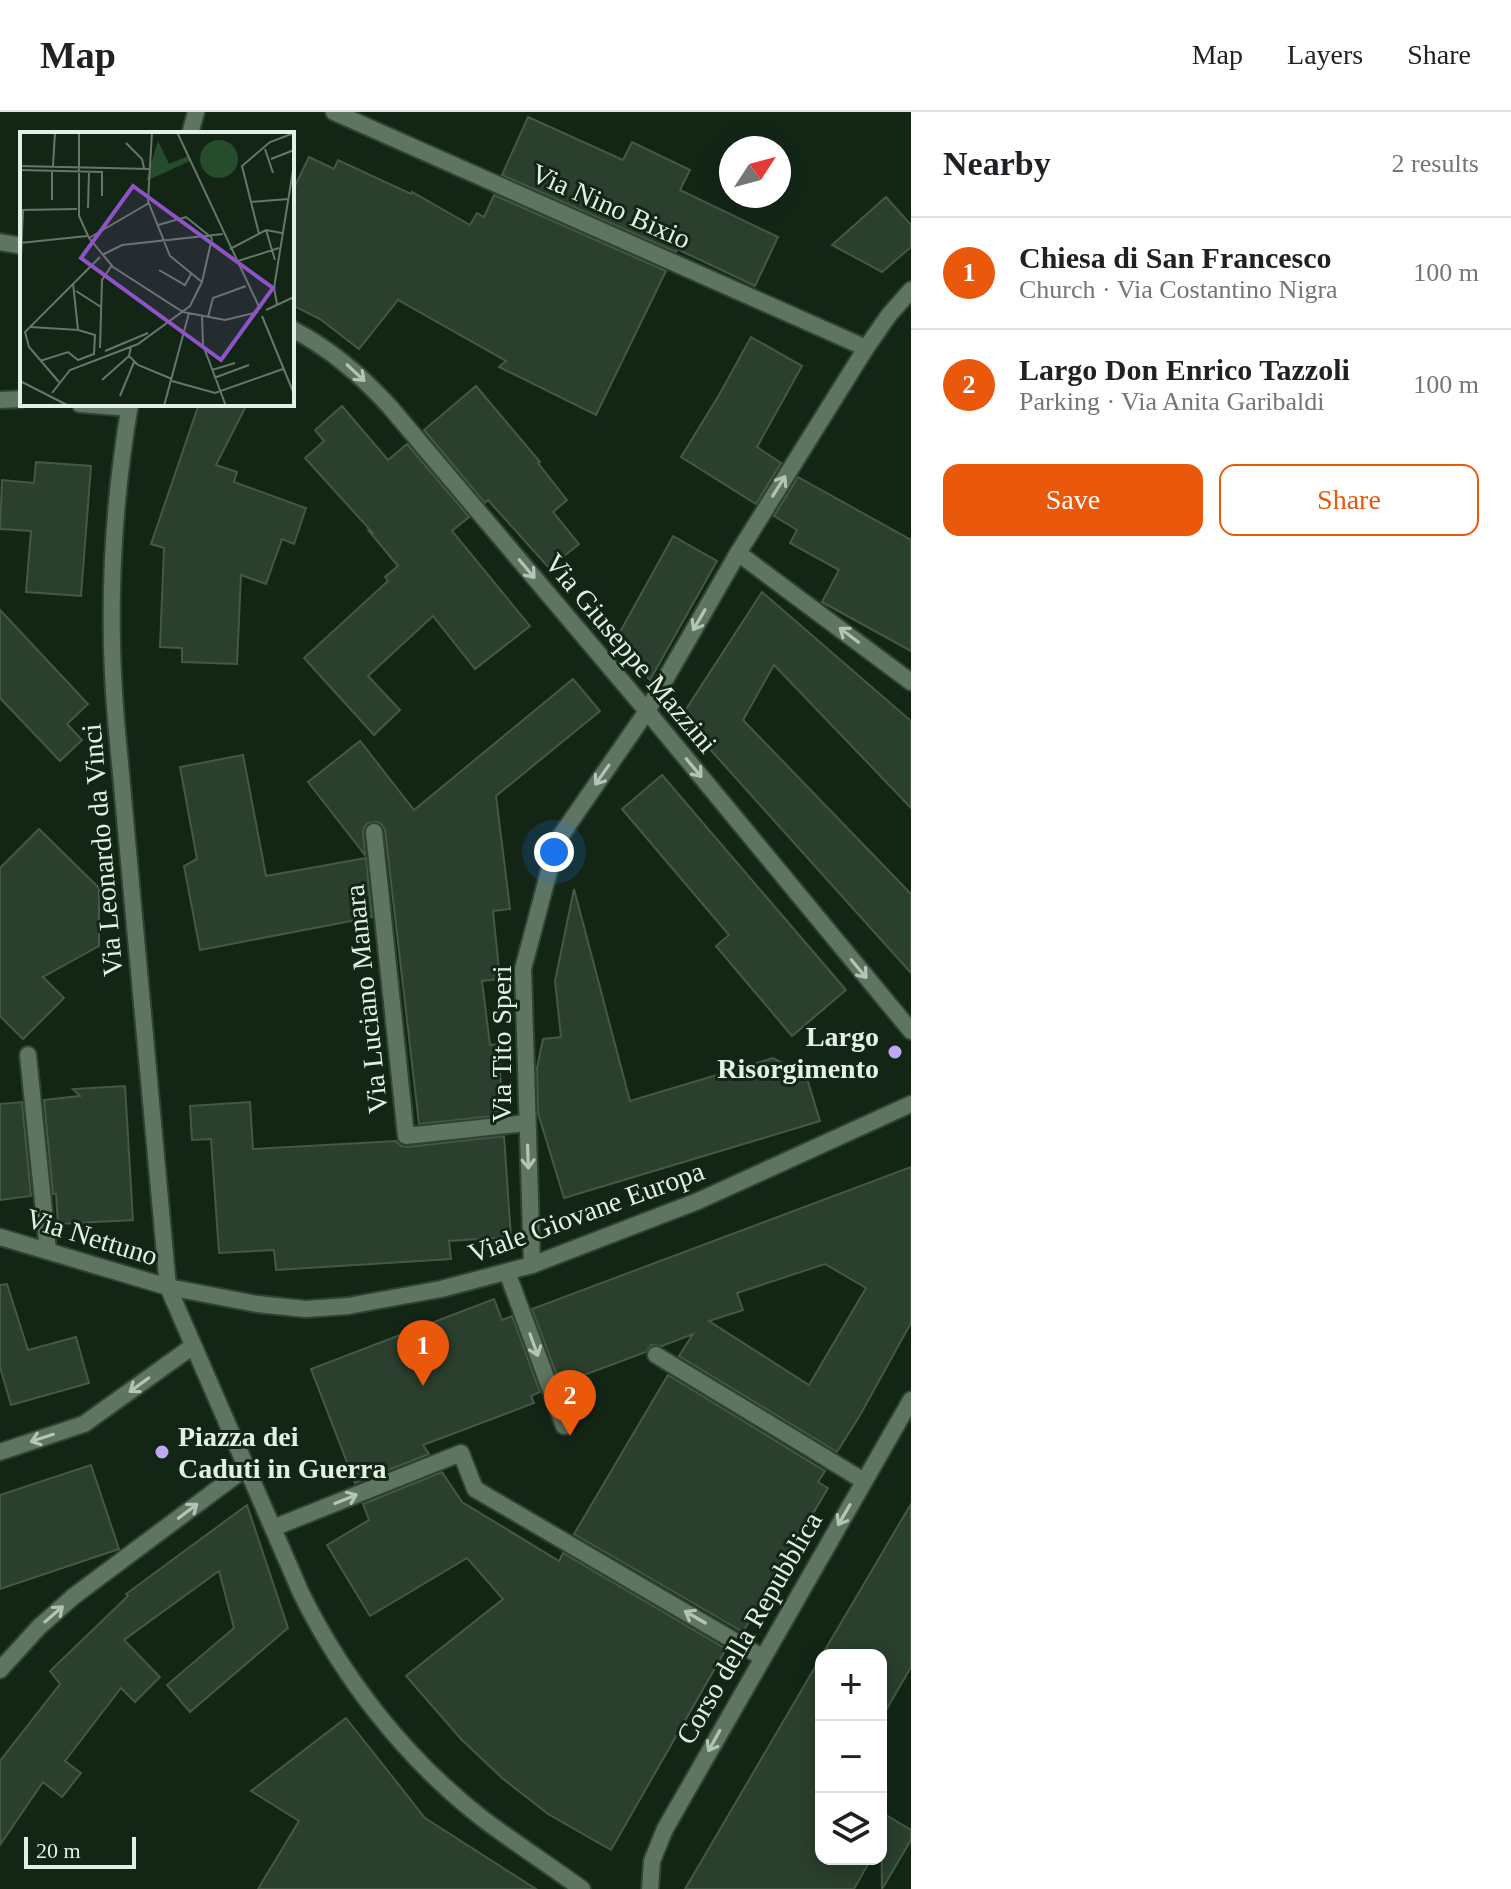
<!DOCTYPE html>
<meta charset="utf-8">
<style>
:root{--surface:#fff;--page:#f6f6f6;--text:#202124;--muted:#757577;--line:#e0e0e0;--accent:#ea580c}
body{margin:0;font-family:Georgia,serif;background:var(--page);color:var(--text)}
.controls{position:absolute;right:24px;bottom:24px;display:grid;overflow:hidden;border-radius:16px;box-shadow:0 4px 20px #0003}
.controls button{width:72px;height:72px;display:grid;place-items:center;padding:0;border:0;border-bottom:2px solid var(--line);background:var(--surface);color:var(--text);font:40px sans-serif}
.compass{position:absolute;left:719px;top:24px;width:72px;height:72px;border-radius:50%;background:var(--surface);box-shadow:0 4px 20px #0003;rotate:54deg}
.scale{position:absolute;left:24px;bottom:20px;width:112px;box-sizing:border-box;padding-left:8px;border:4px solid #e3f0e5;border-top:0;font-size:22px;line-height:28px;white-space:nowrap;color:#e3f0e5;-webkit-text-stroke:6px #132616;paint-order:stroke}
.you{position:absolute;left:554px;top:740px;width:28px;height:28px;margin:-20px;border:6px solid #fff;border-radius:50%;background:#1a73e8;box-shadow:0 0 0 12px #1a73e833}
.badge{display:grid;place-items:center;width:52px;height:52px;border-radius:50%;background:var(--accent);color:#fff;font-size:26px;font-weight:700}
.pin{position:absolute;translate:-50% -66px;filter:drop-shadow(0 2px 4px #0008)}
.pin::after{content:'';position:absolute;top:42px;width:28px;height:24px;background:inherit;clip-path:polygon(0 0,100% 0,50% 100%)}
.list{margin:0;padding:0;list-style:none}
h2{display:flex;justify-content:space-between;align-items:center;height:104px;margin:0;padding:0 32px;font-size:34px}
h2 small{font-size:26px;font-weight:400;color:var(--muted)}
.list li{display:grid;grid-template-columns:52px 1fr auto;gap:24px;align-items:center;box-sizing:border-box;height:112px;padding:0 32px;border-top:2px solid var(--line)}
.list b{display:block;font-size:30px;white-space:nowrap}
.list p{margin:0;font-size:26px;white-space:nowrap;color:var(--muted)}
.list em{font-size:26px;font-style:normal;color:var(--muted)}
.actions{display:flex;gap:16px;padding:24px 32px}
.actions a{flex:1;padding:18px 0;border:2px solid var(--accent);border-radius:16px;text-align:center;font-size:28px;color:var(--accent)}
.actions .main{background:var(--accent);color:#fff}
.icon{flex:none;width:44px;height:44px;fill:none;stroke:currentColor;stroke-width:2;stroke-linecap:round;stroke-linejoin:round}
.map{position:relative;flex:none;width:911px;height:1777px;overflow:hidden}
header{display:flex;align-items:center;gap:48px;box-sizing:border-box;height:112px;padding:0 40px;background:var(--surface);border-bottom:2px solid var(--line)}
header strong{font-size:38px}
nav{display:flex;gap:44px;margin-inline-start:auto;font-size:28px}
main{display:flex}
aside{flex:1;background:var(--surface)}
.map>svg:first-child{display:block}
.building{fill:#2a3f2d;stroke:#435845;stroke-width:2;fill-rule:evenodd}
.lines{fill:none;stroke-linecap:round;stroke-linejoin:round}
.minor-casing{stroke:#304233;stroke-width:20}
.tertiary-casing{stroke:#304233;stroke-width:20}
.minor{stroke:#5e7561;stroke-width:16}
.tertiary{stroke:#5e7561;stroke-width:16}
.oneway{stroke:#b4c5b7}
.poi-dot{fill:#c0a8f4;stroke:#132616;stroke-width:3}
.labels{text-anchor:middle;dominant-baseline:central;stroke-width:6;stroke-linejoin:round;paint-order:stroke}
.street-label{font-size:28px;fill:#e3f0e5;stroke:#132616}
.poi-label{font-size:28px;font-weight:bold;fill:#e3f0e5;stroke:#132616;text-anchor:end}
.inset-road{fill:none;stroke:#667769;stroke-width:2}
.view{fill:#9053c7;fill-opacity:0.15;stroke:#9053c7;stroke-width:4}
.inset-edge{fill:none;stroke:#e3f0e5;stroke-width:4}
</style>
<header>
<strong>Map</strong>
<nav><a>Map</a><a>Layers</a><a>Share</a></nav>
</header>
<main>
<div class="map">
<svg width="911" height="1777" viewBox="0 0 911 1777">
<rect width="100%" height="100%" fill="#132616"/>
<g class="building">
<polygon points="528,5 623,48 632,30 690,58 680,78 778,125 755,174 677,137 676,140 502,63"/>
<polygon points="309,45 334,57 338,48 411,82 412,80 470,113 477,101 484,105 494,83 666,159 596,303 499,255 506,249 398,188 359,237 320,207 292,193 292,80"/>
<polygon points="886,85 911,113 911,135 882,160 832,133"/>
<polygon points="751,225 802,254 757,335 781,351 756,392 681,345 719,283"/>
<polygon points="476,274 540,350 538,351 567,388 553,400 579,432 549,456 488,388 485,391 424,318"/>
<polygon points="199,292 247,292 216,353 237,360 234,370 306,396 294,432 282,427 266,472 241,463 237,552 182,550 182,536 160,535 164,436 151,432"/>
<polygon points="342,294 388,348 407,332 469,405 452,419 530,514 475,557 433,504 368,564 400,598 374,623 304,546 388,469 385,465 398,454 369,419 372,420 305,346 324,329 315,318"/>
<polygon points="36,350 91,354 81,484 26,480 31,419 0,417 2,368 34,371"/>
<polygon points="798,365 911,428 911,539 822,490 839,458 790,431 797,418 774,404"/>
<polygon points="673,424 717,449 650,568 615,529"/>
<polygon points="762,480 911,609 911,696 774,553 743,608 911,782 911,861 681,605"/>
<polygon points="0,498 88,592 67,612 82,628 60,649 0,586"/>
<polygon points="573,567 600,599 496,684 510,797 493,799 500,867 482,869 490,933 498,932 503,1003 419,1012 385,718 382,713 378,710 368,711 364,715 363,721 365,743 308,670 360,629 414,698"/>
<polygon points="243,643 266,764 366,746 372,805 200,838 184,754 197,747 180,655"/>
<polygon points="662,663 846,878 792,924 716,834 729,823 622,697"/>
<polygon points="39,717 99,776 99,834 43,865 64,886 23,927 0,904 0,756"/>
<polygon points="574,777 630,989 773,946 806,963 820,1009 564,1086 538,1001 537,956 543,927 561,925 555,869"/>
<polygon points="125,974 133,1108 58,1112 56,1082 53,1082 44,988 80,984 73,977"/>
<polygon points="22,990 31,1084 0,1088 0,992"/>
<polygon points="250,990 253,1037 396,1029 401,1034 407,1035 504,1024 511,1125 449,1129 451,1147 276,1158 274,1138 219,1141 211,1027 192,1028 190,994"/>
<path d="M911,1055V1211L859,1305L837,1340L679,1244L693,1222L662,1234L651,1233L646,1240L560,1272L532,1197ZM825,1152L866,1176L809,1273L709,1209L743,1198L737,1181Z"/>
<polygon points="7,1172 28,1238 76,1225 89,1271 11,1293 0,1255 0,1173"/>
<polygon points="494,1187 502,1208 512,1204 540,1280 531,1284 534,1291 423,1333 429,1342 355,1371 311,1257"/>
<polygon points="668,1263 825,1359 818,1370 828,1376 743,1520 574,1422"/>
<polygon points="91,1353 119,1437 0,1477 0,1383"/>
<polygon points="442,1360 462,1390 559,1449 563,1441 726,1537 611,1738 548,1702 502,1666 461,1627 406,1564 503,1487 467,1446 370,1504 327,1433 369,1408 363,1392"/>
<polygon points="911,1392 911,1555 881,1607 881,1543 822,1543"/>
<polygon points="247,1393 288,1516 190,1600 167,1573 234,1516 219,1459 124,1528 160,1565 135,1590 121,1576 65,1649 81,1661 62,1685 43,1670 0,1733 0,1649 60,1572 50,1559 128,1484 126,1482"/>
<polygon points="821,1545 821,1747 871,1747 854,1777 685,1777"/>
<polygon points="346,1606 425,1706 536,1777 258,1777 299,1709 251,1679"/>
<polygon points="881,1700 911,1718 911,1728 882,1777"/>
</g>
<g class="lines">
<g class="minor-casing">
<g id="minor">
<polyline points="334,0 866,236"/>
<polyline points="0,130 22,134"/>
<path d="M292,217C331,237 361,263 390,295L647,599L911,919"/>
<polyline points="0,288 22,287"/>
<polyline points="80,292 129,296"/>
<polyline points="738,441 911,570"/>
<polyline points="374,720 406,1024 527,1011"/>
<polyline points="28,943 48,1139"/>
<polyline points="532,1153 523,857 557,729 647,599 738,441 866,236 889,203 911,178"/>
<polyline points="507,1160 564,1314"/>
<polyline points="168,1175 257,1192 306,1197 348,1194 441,1177 532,1153 698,1089 911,992"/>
<polyline points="656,1243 864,1369"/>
<polyline points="0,1340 84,1312 193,1234"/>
<polyline points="273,1416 461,1341 475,1377 762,1545"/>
<polyline points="0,1558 39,1515 74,1484 247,1355"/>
<polyline points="650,1777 652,1749 665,1717 911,1288"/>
</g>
</g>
<g class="tertiary-casing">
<g id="tertiary">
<polyline points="190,22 196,0"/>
<path d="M130,292C112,397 107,502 116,608L168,1175L301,1481C344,1568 406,1647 483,1707C515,1731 549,1753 582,1777"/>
<polyline points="0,1125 168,1175"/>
</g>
</g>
<use href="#minor" class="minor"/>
<use href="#tertiary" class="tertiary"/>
</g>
<defs><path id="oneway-shaft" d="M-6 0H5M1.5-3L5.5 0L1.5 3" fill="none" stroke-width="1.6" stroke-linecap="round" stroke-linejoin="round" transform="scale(2)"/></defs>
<g class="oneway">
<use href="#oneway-shaft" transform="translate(356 261) rotate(43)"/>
<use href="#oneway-shaft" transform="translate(779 374) rotate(-58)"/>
<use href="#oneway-shaft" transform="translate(527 457) rotate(50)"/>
<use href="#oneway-shaft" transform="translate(699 508) rotate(120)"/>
<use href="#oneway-shaft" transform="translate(849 523) rotate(-143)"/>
<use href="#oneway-shaft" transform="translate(694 656) rotate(50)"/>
<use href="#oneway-shaft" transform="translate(602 663) rotate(125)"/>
<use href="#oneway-shaft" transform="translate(859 857) rotate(50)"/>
<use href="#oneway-shaft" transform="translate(528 1045) rotate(88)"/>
<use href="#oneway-shaft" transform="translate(534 1233) rotate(70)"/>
<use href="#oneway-shaft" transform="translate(139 1273) rotate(144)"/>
<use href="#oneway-shaft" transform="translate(42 1326) rotate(162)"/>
<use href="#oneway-shaft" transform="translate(346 1387) rotate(-22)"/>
<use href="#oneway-shaft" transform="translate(188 1399) rotate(-37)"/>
<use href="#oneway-shaft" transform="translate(844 1403) rotate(120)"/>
<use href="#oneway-shaft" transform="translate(54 1502) rotate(-41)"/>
<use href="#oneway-shaft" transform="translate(695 1505) rotate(-150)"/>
<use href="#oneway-shaft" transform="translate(714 1629) rotate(119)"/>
</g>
<g class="poi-dot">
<circle cx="895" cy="940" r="8"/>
<circle cx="162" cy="1340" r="8"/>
</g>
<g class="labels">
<g class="street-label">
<text transform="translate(611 94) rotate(24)">Via Nino Bixio</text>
<text transform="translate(631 541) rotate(50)">Via Giuseppe Mazzini</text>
<text transform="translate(102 738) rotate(-95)">Via Leonardo da Vinci</text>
<text transform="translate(366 887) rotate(-96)">Via Luciano Manara</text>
<text transform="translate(501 932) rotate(-90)">Via Tito Speri</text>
<text transform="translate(586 1100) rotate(-20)">Viale Giovane Europa</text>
<text transform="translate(92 1125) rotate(17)">Via Nettuno</text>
<text transform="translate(749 1516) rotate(-60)">Corso della Repubblica</text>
</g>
<g class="poi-label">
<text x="879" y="924">Largo<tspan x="879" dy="32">Risorgimento</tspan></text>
<text x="178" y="1324" text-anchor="start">Piazza dei<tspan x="178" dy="32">Caduti in Guerra</tspan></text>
</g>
</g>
<g transform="translate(20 20)">
<rect width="274" height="274" fill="#132616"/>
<path d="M180 27a19 19 0 1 1 38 0a19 19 0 1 1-38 0ZM138,9L149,32L168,24L170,29L126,49Z" fill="#254d2d"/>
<path class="inset-road" d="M59,0V84L69,106L93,135L163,180L205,188L238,180M132,0L128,69L150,124L182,150M157,0L240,177M106,11L122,27L124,36M245,17L253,41M251,27L274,18M0,34L129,37M33,34L35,0M0,38L82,40M82,64V39M32,68V39M231,70L268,67M68,76L69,40M0,78L57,77M138,93L166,85L192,106M246,98L255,128M239,102L222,34L250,10L274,1M69,106L129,71M0,111L67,104M210,117L246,98L262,101M82,123L102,113L203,102M215,130L259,116M139,138L165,153L171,142M0,149L3,78M56,159L81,175M257,172L254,156L274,32M246,178L274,165M182,184L183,213L206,274M242,184L274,262M188,185L193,166L226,154M11,195L58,198L53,151M111,215L109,224L118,233L152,247M80,216L82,148L92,133M85,219L128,201M20,229L48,220L58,228L74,222L75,203L58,198M192,238L215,231M194,246L229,233M82,248L109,224M0,249L49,274M152,249L195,261L263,237M39,250L9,215L5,200L80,125M32,261L50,238L118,212L170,174L182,150L192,106M100,264L114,230M144,274L169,181"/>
<path class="view" d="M113,54L253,156L201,228L61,126Z"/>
<rect width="274" height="274" class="inset-edge"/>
</g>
</svg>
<div class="controls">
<button>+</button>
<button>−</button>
<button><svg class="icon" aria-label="layers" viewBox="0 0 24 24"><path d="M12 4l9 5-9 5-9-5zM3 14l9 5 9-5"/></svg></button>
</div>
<svg class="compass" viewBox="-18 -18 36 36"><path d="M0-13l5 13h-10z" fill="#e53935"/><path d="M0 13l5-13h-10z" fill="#757577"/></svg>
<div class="scale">20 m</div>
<div class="you"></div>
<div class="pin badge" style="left:423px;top:1274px">1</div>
<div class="pin badge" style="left:570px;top:1324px">2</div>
</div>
<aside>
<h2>Nearby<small>2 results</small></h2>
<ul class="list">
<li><span class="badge">1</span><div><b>Chiesa di San Francesco</b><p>Church · Via Costantino Nigra</p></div><em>100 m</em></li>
<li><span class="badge">2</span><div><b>Largo Don Enrico Tazzoli</b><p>Parking · Via Anita Garibaldi</p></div><em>100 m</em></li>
</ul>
<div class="actions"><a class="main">Save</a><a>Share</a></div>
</aside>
</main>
